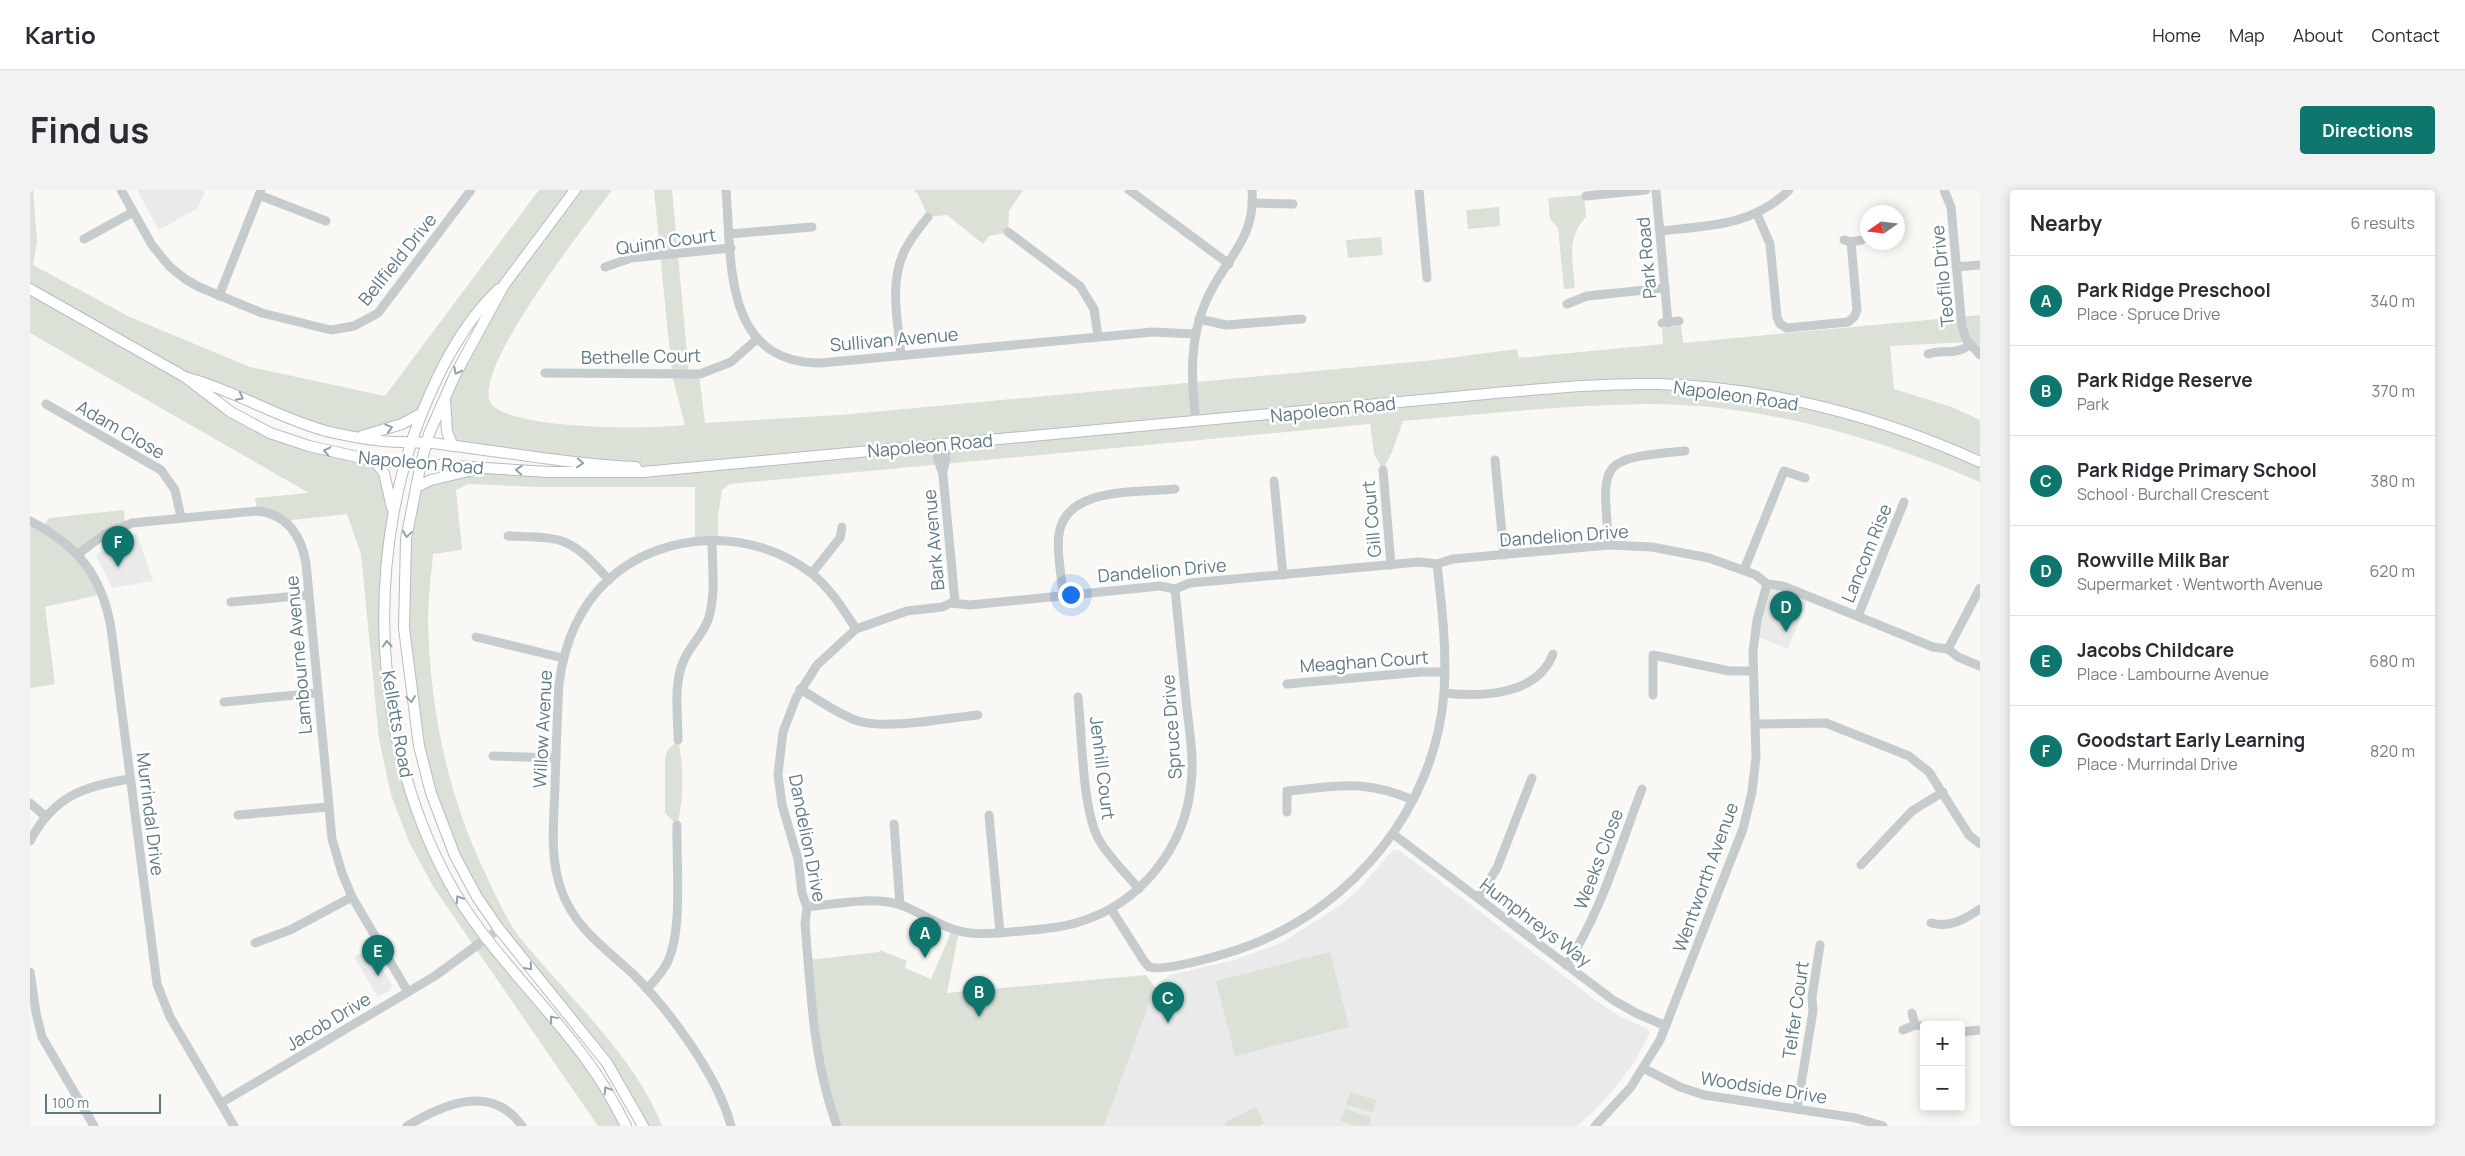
<!DOCTYPE html>
<meta charset="utf-8">
<style>
:root{--surface:#fff;--page:#f2f2f3;--text:#2b2b33;--muted:#7c7c81;--line:#e1e1e2;--accent:#0f766e}
body{margin:0;font-family:Manrope,sans-serif;background:var(--page);color:var(--text)}
.controls{position:absolute;right:15px;bottom:15px;display:grid;overflow:hidden;border-radius:5px;box-shadow:0 2px 12px #0003}
.controls button{width:45px;height:45px;display:grid;place-items:center;padding:0;border:0;border-bottom:1px solid var(--line);background:var(--surface);color:var(--text);font:25px sans-serif}
.compass{position:absolute;left:1830px;top:15px;width:45px;height:45px;border-radius:50%;background:var(--surface);box-shadow:0 2px 12px #0003;rotate:256deg}
.scale{position:absolute;left:15px;bottom:12px;width:116px;box-sizing:border-box;padding-left:5px;border:2px solid #607a84;border-top:0;font-size:14px;line-height:18px;white-space:nowrap;color:#607a84;-webkit-text-stroke:4px #fff;paint-order:stroke}
.you{position:absolute;left:1040px;top:404px;width:18px;height:18px;margin:-12px;border:4px solid #fff;border-radius:50%;background:#1a73e8;box-shadow:0 0 0 8px #1a73e833}
.badge{display:grid;place-items:center;width:32px;height:32px;border-radius:50%;background:var(--accent);color:#fff;font-size:16px;font-weight:700}
.pin{position:absolute;translate:-50% -41px;filter:drop-shadow(0 1px 2px #0008)}
.pin::after{content:'';position:absolute;top:26px;width:18px;height:15px;background:inherit;clip-path:polygon(0 0,100% 0,50% 100%)}
.list{margin:0;padding:0;list-style:none}
h2{display:flex;justify-content:space-between;align-items:center;height:65px;margin:0;padding:0 20px;font-size:21px}
h2 small{font-size:16px;font-weight:400;color:var(--muted)}
.list li{display:grid;grid-template-columns:32px 1fr auto;gap:15px;align-items:center;box-sizing:border-box;height:90px;padding:0 20px;border-top:1px solid var(--line)}
.list b{display:block;font-size:19px;white-space:nowrap}
.list p{margin:0;font-size:16px;white-space:nowrap;color:var(--muted)}
.list em{font-size:16px;font-style:normal;color:var(--muted)}
.map{position:relative;flex:none;width:1950px;height:936px;overflow:hidden;border-radius:5px}
header{display:flex;align-items:center;gap:30px;box-sizing:border-box;height:70px;padding:0 25px;background:var(--surface);border-bottom:1px solid var(--line)}
header strong{font-size:24px}
nav{display:flex;gap:28px;margin-inline-start:auto;font-size:18px}
.intro{display:flex;align-items:center;justify-content:space-between;box-sizing:border-box;height:120px;padding:0 30px}
h1{margin:0;font-size:35px}
.button{padding:12px 22px;border-radius:5px;background:var(--accent);color:#fff;font-size:18px;font-weight:700}
main{display:flex;gap:30px;padding:0 30px}
aside{flex:1;background:var(--surface);border-radius:5px;box-shadow:0 2px 12px #0003}
.map>svg:first-child{display:block}
.built{fill:#e9eae9}
.green{fill:#dbe1d6}
.lines{fill:none;stroke-linecap:round;stroke-linejoin:round}
.major-casing{stroke:#b6bdc0;stroke-width:12}
.minor{stroke:#c6cbce;stroke-width:9}
.major{stroke:#fff;stroke-width:10}
.oneway{stroke:#90a2a9}
.labels{text-anchor:middle;dominant-baseline:central;stroke-width:5;stroke-linejoin:round;paint-order:stroke}
.street-label{font-size:18px;fill:#607a84;stroke:#fff}
</style>
<header>
<strong>Kartio</strong>
<nav><a>Home</a><a>Map</a><a>About</a><a>Contact</a></nav>
</header>
<div class="intro"><h1>Find us</h1><a class="button">Directions</a></div>
<main>
<div class="map">
<svg width="1950" height="936" viewBox="0 0 1950 936">
<rect width="100%" height="100%" fill="#f9f8f5"/>
<g class="built">
<polygon points="107,0 175,0 168,18 129,40"/>
<polygon points="107,344 123,391 82,398 66,365 88,350"/>
<polygon points="1737,394 1779,406 1758,459 1724,445"/>
<polygon points="1363,660 1368,660 1403,686 1565,810 1591,827 1618,839 1620,843 1605,871 1588,894 1567,918 1547,936 1074,936 1125,798 1131,791 1140,785 1205,770 1253,752 1309,716 1326,702"/>
<polygon points="340,758 362,795 360,800 348,807 324,767"/>
</g>
<g class="green">
<path d="M0,0H3L7,51L3,75L100,127L220,177L355,206L509,0H582C555,36 450,169 459,209C466,241 627,239 655,235L642,185L624,0H642L659,185L669,184L675,233L810,225L1404,170L1487,159L1489,168L1633,154L1632,138L1651,136L1653,153L1950,125V165L1937,152L1860,156L1864,199L1922,217L1950,230V292C1847,247 1731,214 1618,214C1536,215 1454,224 1373,231L1362,262L1353,280L1344,264L1340,234L700,294L692,300L688,326V350L665,352V297H511L438,294L426,300L432,360L403,364C401,386 398,409 398,432C400,520 418,607 457,687C467,708 477,732 492,750C539,808 605,866 632,936H613L602,914L447,707L401,603L373,414L386,297L451,278H643L588,276L423,256L415,207L462,120L444,126L390,224L327,248L156,187L220,233L345,271L363,322L357,468L377,590L428,707L539,847L596,936H568L404,698L379,652L361,605L349,549L331,364L317,324L254,331L227,321L225,308L279,303L0,143Z"/>
<polygon points="883,0 993,0 979,21 978,42 959,46 953,54 917,25 898,27 888,4"/>
<path d="M1554,5L1556,27C1536,47 1543,72 1545,98L1534,99L1528,38L1520,29L1518,8Z"/>
<polygon points="1469,17 1470,36 1438,39 1436,20"/>
<polygon points="1351,47 1353,65 1318,68 1316,50"/>
<polygon points="94,320 95,335 48,364 73,404 15,417 25,494 0,498 0,331 13,337 19,328"/>
<path d="M648,550C654,576 654,609 647,635L635,623V568L637,561Z"/>
<polygon points="922,740 929,741 917,803 1116,785 1125,798 1074,936 807,936 797,905 778,770 849,762 850,760 877,771 875,778 901,789"/>
<polygon points="1300,762 1319,837 1205,866 1186,791"/>
<polygon points="1320,902 1346,910 1343,922 1316,915"/>
<polygon points="1226,917 1234,933 1229,936 1196,936 1194,933"/>
<polygon points="1315,919 1341,927 1339,936 1327,936 1311,931"/>
</g>
<g class="lines">
<g class="major-casing">
<g id="major">
<polyline points="545,0 474,95 425,185 399,244 391,273 376,349 374,438 389,556 401,603 425,666 447,707 469,739 577,873 613,936"/>
<path d="M0,99L155,187L201,222L240,243L279,256L345,271L519,282H613L1456,204C1513,199 1570,193 1627,194C1737,197 1850,226 1950,272"/>
<path d="M469,99C438,128 417,165 400,204C331,358 340,560 427,706C463,765 514,812 555,868C571,889 584,912 596,936"/>
<path d="M158,188C206,201 248,228 296,241C321,247 347,252 372,252C384,253 397,252 410,254C475,262 540,274 606,277"/>
<polyline points="415,210 417,242 423,256"/>
<polyline points="332,246 372,234 390,224"/>
<polyline points="345,271 354,283 362,318"/>
<polyline points="386,297 401,290 443,280"/>
</g>
</g>
<g class="minor">
<polyline points="91,0 122,55 139,76 155,89 169,97 232,123 301,140 324,136 348,123 441,0"/>
<path d="M696,0C702,71 692,173 791,173L1123,142L1165,144"/>
<polyline points="1099,0 1199,74"/>
<polyline points="1389,0 1397,88"/>
<polyline points="1626,0 1638,133"/>
<polyline points="1914,0 1921,17 1932,137 1936,149 1950,165"/>
<polyline points="229,5 296,31"/>
<polyline points="1556,6 1616,0"/>
<polyline points="1222,13 1263,14"/>
<polyline points="1727,24 1740,54 1747,127 1750,134 1757,138 1818,132 1824,127 1827,120 1821,52"/>
<path d="M1630,41C1677,36 1723,36 1759,0"/>
<polyline points="978,42 1050,96 1064,119 1068,146"/>
<polyline points="700,44 782,37"/>
<polyline points="54,49 103,22"/>
<polyline points="1814,50 1821,52 1832,50"/>
<polyline points="575,77 601,68 701,58"/>
<polyline points="1926,77 1950,75"/>
<polyline points="189,106 231,0"/>
<polyline points="1537,114 1557,106 1635,98"/>
<polyline points="1169,129 1196,135 1272,129"/>
<polyline points="1632,133 1649,131"/>
<path d="M1898,164C1914,158 1921,167 1940,155"/>
<path d="M871,165C868,131 859,94 874,62C880,49 889,38 898,27"/>
<polyline points="515,183 670,184 701,172 727,149"/>
<polyline points="16,214 131,280 145,300 151,327"/>
<path d="M1166,231C1161,189 1159,150 1176,111C1194,69 1226,51 1222,0"/>
<polyline points="906,254 908,269 913,285 925,412"/>
<polyline points="1465,270 1474,365"/>
<polyline points="1353,280 1361,375"/>
<polyline points="913,282 916,268 915,253"/>
<polyline points="1244,291 1253,385"/>
<path d="M0,331C47,355 72,385 81,438L127,794L140,827L204,936"/>
<path d="M478,346C536,348 539,346 579,390"/>
<path d="M1579,355C1572,271 1567,269 1655,261"/>
<path d="M48,364L75,344L102,333L227,321C257,324 271,345 276,373L302,649L312,683L322,707L378,802"/>
<polyline points="1714,380 1754,281 1775,288"/>
<polyline points="782,383 810,348 812,337"/>
<path d="M1033,405C1032,386 1026,363 1029,344C1036,296 1108,303 1145,299"/>
<polyline points="201,412 278,405"/>
<polyline points="1828,426 1874,312"/>
<polyline points="446,447 533,468"/>
<polyline points="1918,459 1950,398"/>
<polyline points="1257,494 1391,482 1415,482"/>
<path d="M770,499C789,510 808,524 828,531C857,540 916,528 948,525"/>
<path d="M1414,503C1451,507 1507,506 1523,464"/>
<polyline points="1623,505 1623,465 1699,481 1722,481"/>
<path d="M1048,507C1052,544 1052,617 1068,648C1078,667 1095,682 1109,699"/>
<polyline points="194,512 287,503"/>
<polyline points="1727,534 1796,533 1879,566 1899,582 1939,645 1950,654"/>
<path d="M648,550C648,525 643,493 654,470C661,454 674,444 679,427C686,403 682,375 682,351"/>
<polyline points="463,566 526,568"/>
<polyline points="0,613 15,626"/>
<path d="M1257,622V601C1308,596 1334,589 1383,610"/>
<polyline points="208,625 298,617"/>
<polyline points="959,625 970,743"/>
<polyline points="864,634 870,715"/>
<polyline points="1363,644 1583,810 1606,823 1636,836"/>
<path d="M0,651C23,607 53,596 100,589"/>
<polyline points="1831,675 1882,621 1913,602"/>
<polyline points="1448,708 1467,678 1502,588"/>
<path d="M777,717C807,714 842,706 871,715C895,724 914,740 940,743C958,745 975,742 993,741C1012,739 1031,738 1049,732C1110,714 1155,658 1161,594C1164,570 1160,544 1157,519C1153,479 1149,439 1145,399"/>
<path d="M1081,719L1114,771L1119,777C1137,782 1199,763 1218,756C1324,716 1405,617 1414,503C1417,460 1412,417 1407,374"/>
<path d="M1901,733C1921,738 1933,730 1950,719"/>
<polyline points="225,753 260,740 322,707"/>
<path d="M1536,775C1570,726 1590,656 1612,599"/>
<polyline points="0,782 6,823 12,847 64,936"/>
<path d="M617,799C625,790 633,782 638,771C653,738 646,673 647,635"/>
<polyline points="1882,823 1885,835"/>
<polyline points="1873,840 1885,835 1894,836"/>
<polyline points="1931,842 1950,840"/>
<polyline points="1613,878 1650,897 1674,905 1826,928 1853,936"/>
<polyline points="191,913 405,786 469,739"/>
<polyline points="1767,919 1783,821 1782,807 1790,755"/>
<path d="M377,936C412,915 461,892 492,936"/>
<path d="M701,936C688,886 640,821 603,784C575,758 546,739 532,702C519,668 524,632 525,596C526,562 527,528 529,494C534,455 549,417 578,390C634,339 723,338 781,383C800,398 813,419 826,439"/>
<path d="M807,936C783,872 781,802 775,734L777,717L772,703L768,669L752,615L748,584L753,542L766,508L787,475L826,439L877,421L912,417L921,413L940,415L1130,396L1145,399L1160,393L1389,372L1407,374L1423,369L1579,355L1622,357L1679,368L1726,385L1737,394L1753,396L1903,457L1918,459L1928,467L1950,476"/>
<polyline points="1565,936 1601,897 1630,850 1713,639 1722,602 1726,567 1723,462 1727,430 1737,394"/>
</g>
<use href="#major" class="major"/>
</g>
<defs><path id="oneway-chevron" d="M-2-3.5L2.5 0L-2 3.5" fill="none" stroke-width="1.6" stroke-linecap="round" stroke-linejoin="round" transform="scale(1.25)"/></defs>
<g class="oneway">
<use href="#oneway-chevron" transform="translate(427 181) rotate(117)"/>
<use href="#oneway-chevron" transform="translate(210 207) rotate(27)"/>
<use href="#oneway-chevron" transform="translate(359 238) rotate(-17)"/>
<use href="#oneway-chevron" transform="translate(297 261) rotate(-167)"/>
<use href="#oneway-chevron" transform="translate(550 273) rotate(5)"/>
<use href="#oneway-chevron" transform="translate(489 280) rotate(-176)"/>
<use href="#oneway-chevron" transform="translate(377 344) rotate(98)"/>
<use href="#oneway-chevron" transform="translate(357 454) rotate(-93)"/>
<use href="#oneway-chevron" transform="translate(381 509) rotate(83)"/>
<use href="#oneway-chevron" transform="translate(429 709) rotate(-122)"/>
<use href="#oneway-chevron" transform="translate(499 777) rotate(49)"/>
<use href="#oneway-chevron" transform="translate(523 829) rotate(-130)"/>
<use href="#oneway-chevron" transform="translate(577 900) rotate(-121)"/>
</g>
<g class="labels">
<g class="street-label">
<text transform="translate(636 51) rotate(-8)">Quinn Court</text>
<text transform="translate(1616 68) rotate(-95)">Park Road</text>
<text transform="translate(367 69) rotate(-51)">Bellfield Drive</text>
<text transform="translate(1912 86) rotate(-96)">Teofilo Drive</text>
<text transform="translate(864 149) rotate(-5)">Sullivan Avenue</text>
<text transform="translate(611 166) rotate(-1)">Bethelle Court</text>
<text transform="translate(1706 205) rotate(8)">Napoleon Road</text>
<text transform="translate(1303 219) rotate(-6)">Napoleon Road</text>
<text transform="translate(91 239) rotate(30)">Adam Close</text>
<text transform="translate(900 255) rotate(-5)">Napoleon Road</text>
<text transform="translate(391 272) rotate(5)">Napoleon Road</text>
<text transform="translate(1341 329) rotate(-95)">Gill Court</text>
<text transform="translate(1534 345) rotate(-4)">Dandelion Drive</text>
<text transform="translate(903 350) rotate(-95)">Bark Avenue</text>
<text transform="translate(1836 363) rotate(-68)">Lancom Rise</text>
<text transform="translate(1132 380) rotate(-5)">Dandelion Drive</text>
<text transform="translate(268 465) rotate(-95)">Lambourne Avenue</text>
<text transform="translate(1334 471) rotate(-4)">Meaghan Court</text>
<text transform="translate(368 534) rotate(80)">Kelletts Road</text>
<text transform="translate(1141 537) rotate(-94)">Spruce Drive</text>
<text transform="translate(512 539) rotate(-87)">Willow Avenue</text>
<text transform="translate(1073 578) rotate(83)">Jenhill Court</text>
<text transform="translate(121 624) rotate(83)">Murrindal Drive</text>
<text transform="translate(778 648) rotate(79)">Dandelion Drive</text>
<text transform="translate(1568 669) rotate(-69)">Weeks Close</text>
<text transform="translate(1675 687) rotate(-70)">Wentworth Avenue</text>
<text transform="translate(1506 732) rotate(37)">Humphreys Way</text>
<text transform="translate(1765 820) rotate(-82)">Telfer Court</text>
<text transform="translate(298 831) rotate(-31)">Jacob Drive</text>
<text transform="translate(1734 897) rotate(9)">Woodside Drive</text>
</g>
</g>
</svg>
<div class="controls">
<button>+</button>
<button>−</button>
</div>
<svg class="compass" viewBox="-18 -18 36 36"><path d="M0-13l5 13h-10z" fill="#e53935"/><path d="M0 13l5-13h-10z" fill="#7c7c81"/></svg>
<div class="scale">100 m</div>
<div class="you"></div>
<div class="pin badge" style="left:895px;top:768px">A</div>
<div class="pin badge" style="left:949px;top:827px">B</div>
<div class="pin badge" style="left:1138px;top:833px">C</div>
<div class="pin badge" style="left:1756px;top:442px">D</div>
<div class="pin badge" style="left:348px;top:786px">E</div>
<div class="pin badge" style="left:88px;top:377px">F</div>
</div>
<aside>
<h2>Nearby<small>6 results</small></h2>
<ul class="list">
<li><span class="badge">A</span><div><b>Park Ridge Preschool</b><p>Place · Spruce Drive</p></div><em>340 m</em></li>
<li><span class="badge">B</span><div><b>Park Ridge Reserve</b><p>Park</p></div><em>370 m</em></li>
<li><span class="badge">C</span><div><b>Park Ridge Primary School</b><p>School · Burchall Crescent</p></div><em>380 m</em></li>
<li><span class="badge">D</span><div><b>Rowville Milk Bar</b><p>Supermarket · Wentworth Avenue</p></div><em>620 m</em></li>
<li><span class="badge">E</span><div><b>Jacobs Childcare</b><p>Place · Lambourne Avenue</p></div><em>680 m</em></li>
<li><span class="badge">F</span><div><b>Goodstart Early Learning</b><p>Place · Murrindal Drive</p></div><em>820 m</em></li>
</ul>
</aside>
</main>
